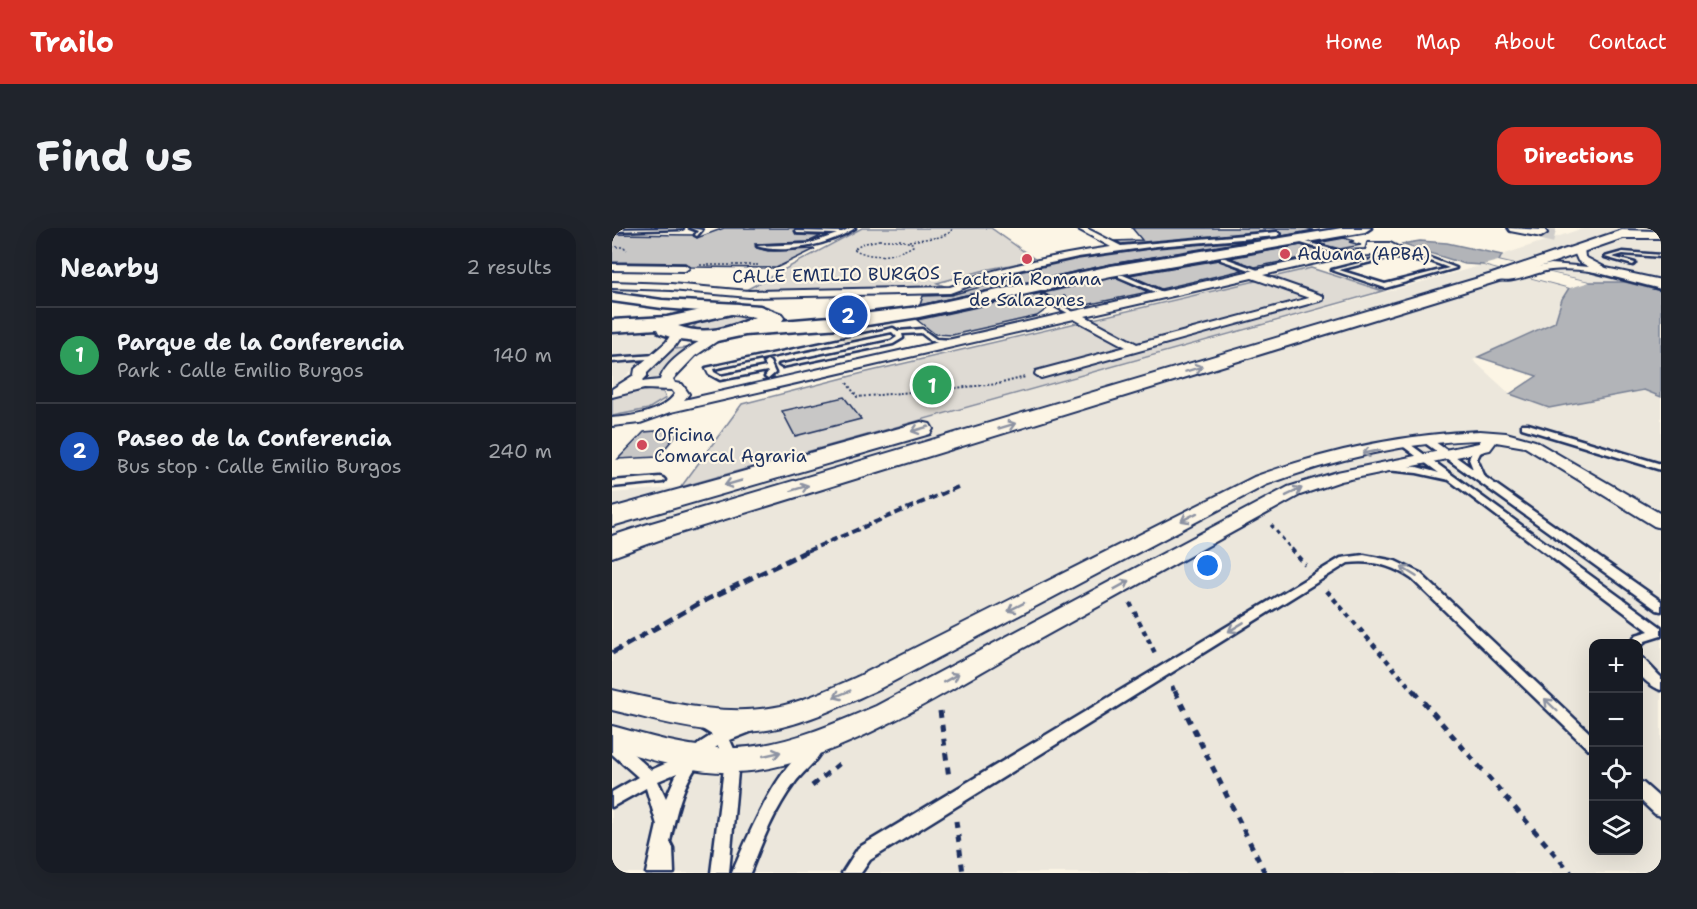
<!DOCTYPE html>
<meta charset="utf-8">
<style>
:root{--surface:#171b24;--page:#20242c;--text:#f1f3f6;--muted:#9ea1a6;--line:#363941;--accent:#d93025}
body{margin:0;font-family:"Shantell Sans",sans-serif;background:var(--page);color:var(--text)}
.controls{position:absolute;right:18px;bottom:18px;display:grid;overflow:hidden;border-radius:12px;box-shadow:0 6px 24px #0002}
.controls button{width:54px;height:54px;display:grid;place-items:center;padding:0;border:0;border-bottom:2px solid var(--line);background:var(--surface);color:var(--text);font:30px sans-serif}
.you{position:absolute;left:596px;top:338px;width:21px;height:21px;margin:-15px;border:4px solid #fff;border-radius:50%;background:#1a73e8;box-shadow:0 0 0 9px #1a73e833}
.badge{display:grid;place-items:center;width:39px;height:39px;border-radius:50%;background:var(--accent);color:#fff;font-size:20px;font-weight:700}
.pin{position:absolute;translate:-50% -50%;border:3px solid #fff;box-shadow:0 2px 6px #0006}
.list{margin:0;padding:0;list-style:none}
h2{display:flex;justify-content:space-between;align-items:center;height:78px;margin:0;padding:0 24px;font-size:26px}
h2 small{font-size:20px;font-weight:400;color:var(--muted)}
.list li{display:grid;grid-template-columns:39px 1fr auto;gap:18px;align-items:center;box-sizing:border-box;height:96px;padding:0 24px;border-top:2px solid var(--line)}
.list b{display:block;font-size:22px;white-space:nowrap}
.list p{margin:0;font-size:20px;white-space:nowrap;color:var(--muted)}
.list em{font-size:20px;font-style:normal;color:var(--muted)}
.icon{flex:none;width:33px;height:33px;fill:none;stroke:currentColor;stroke-width:2;stroke-linecap:round;stroke-linejoin:round}
.map{position:relative;flex:none;width:1049px;height:645px;overflow:hidden;border-radius:18px}
header{display:flex;align-items:center;gap:36px;box-sizing:border-box;height:84px;padding:0 30px;background:var(--accent);color:#fff}
header strong{font-size:28px}
nav{display:flex;gap:33px;margin-inline-start:auto;font-size:21px}
.intro{display:flex;align-items:center;justify-content:space-between;box-sizing:border-box;height:144px;padding:0 36px}
h1{margin:0;font-size:42px}
.button{padding:15px 27px;border-radius:18px;background:var(--accent);color:#fff;font-size:21px;font-weight:700}
main{display:flex;gap:36px;padding:0 36px}
aside{flex:1;background:var(--surface);border-radius:18px;box-shadow:0 6px 24px #0002}
.map>svg:first-child{display:block}
.built{fill:#ece7dc;fill-rule:evenodd}
.green{fill:#dfdbd4;stroke:#7d8599;stroke-width:1.5}
.water{fill:#b2b4b8;stroke:#767f94;stroke-width:1.5}
.pier{fill:#fcf5e5}
.building{fill:#c8c7c6;stroke:#1b2f5e;stroke-width:1.5}
.lines{fill:none;stroke-linecap:round;stroke-linejoin:round}
.primary-tunnel{stroke:#cfcdca;stroke-width:14;stroke-dasharray:14 7;stroke-linecap:butt}
.lane-casing{stroke:#1b2f5e;stroke-width:5}
.street-casing{stroke:#1b2f5e;stroke-width:4}
.secondary-casing{stroke:#1b2f5e;stroke-width:5}
.primary-casing{stroke:#1b2f5e;stroke-width:4}
.highway-casing{stroke:#1b2f5e;stroke-width:5}
.path-far4{stroke:#1b2f5e;stroke-width:1.5;stroke-dasharray:2 2;stroke-linecap:butt}
.path-far3{stroke:#1b2f5e;stroke-width:2;stroke-dasharray:2 2;stroke-linecap:butt}
.path-far2{stroke:#1b2f5e;stroke-width:3;stroke-dasharray:4 4;stroke-linecap:butt}
.path-far1{stroke:#1b2f5e;stroke-width:4.5;stroke-dasharray:5 5;stroke-linecap:butt}
.path{stroke:#1b2f5e;stroke-width:5;stroke-dasharray:7 7;stroke-linecap:butt}
.lane{fill:#fcf5e5;fill-rule:evenodd}
.street{fill:#fcf5e5;fill-rule:evenodd}
.secondary{fill:#fcf5e5;fill-rule:evenodd}
.primary{fill:#fcf5e5;fill-rule:evenodd}
.highway{fill:#fcf5e5;fill-rule:evenodd}
.rail-far1{stroke:#1b2f5e;stroke-width:4;stroke-dasharray:8 4;stroke-linecap:butt}
.rail{stroke:#1b2f5e;stroke-width:5;stroke-dasharray:10 5;stroke-linecap:butt}
.oneway{stroke:#8c92a2}
.poi-dot{fill:#d1495b;stroke:#fcf5e5;stroke-width:2}
.labels{text-anchor:middle;dominant-baseline:central;stroke-width:4.5;stroke-linejoin:round;paint-order:stroke}
.far-poi-label{font-size:18px;fill:#1b2f5e;stroke:#fcf5e5;text-anchor:start}
.far-street-label{font-size:18px;fill:#1b2f5e;stroke:#fcf5e5}
</style>
<header>
<strong>Trailo</strong>
<nav><a>Home</a><a>Map</a><a>About</a><a>Contact</a></nav>
</header>
<div class="intro"><h1>Find us</h1><a class="button">Directions</a></div>
<main>
<aside>
<h2>Nearby<small>2 results</small></h2>
<ul class="list">
<li><span class="badge" style="background:#2e9e5b">1</span><div><b>Parque de la Conferencia</b><p>Park · Calle Emilio Burgos</p></div><em>140 m</em></li>
<li><span class="badge" style="background:#1a4fb4">2</span><div><b>Paseo de la Conferencia</b><p>Bus stop · Calle Emilio Burgos</p></div><em>240 m</em></li>
</ul>
</aside>
<div class="map">
<svg width="1049" height="645" viewBox="0 0 1049 645">
<rect width="100%" height="100%" fill="#fcf5e5"/>
<filter id="ink" filterUnits="userSpaceOnUse"><feTurbulence type="fractalNoise" baseFrequency=".0167" numOctaves="2"/><feDisplacementMap in="SourceGraphic" scale="12" xChannelSelector="R" yChannelSelector="G"/><feConvolveMatrix kernelMatrix="1 2 1 2 8 2 1 2 1" color-interpolation-filters="sRGB"/></filter>
<g filter="url(#ink)">
<g class="built">
<path d="M972,0H1049V63L1013,54H978L950,71L943,94L861,132L898,166L937,180L1032,162L1049,169V645H0V265L69,259L871,37L886,33L890,27ZM981,416H1026V622H981Z"/>
<polygon points="42,102 59,106 0,161 0,103"/>
</g>
<g class="green">
<polygon points="250,0 379,0 424,32 377,41 325,55 337,60 132,63"/>
<polygon points="699,40 771,63 69,259 130,176 251,145"/>
<path d="M111,87H125L133,92C121,102 94,107 81,99L89,92Z"/>
<polygon points="75,120 44,153 25,155 62,121"/>
<polygon points="37,162 51,164 54,170 36,181 0,188 0,170 17,165"/>
</g>
<polygon class="water" points="808,13 835,15 890,27 887,33 978,54 1013,54 1049,63 1049,169 1032,162 937,180 898,166 925,148 866,129 943,94 950,71 957,60 871,37 853,36 789,16"/>
<polygon class="pier" points="886,33 978,54 958,60 871,37"/>
<g class="building">
<polygon points="112,0 222,0 183,1 185,7 209,8 196,14 143,16 145,20 156,23 203,21 164,40 79,39 73,35 0,34 0,6 81,7 85,10"/>
<polygon points="520,0 694,0 702,2 670,8 670,4 665,2 509,16 504,13 530,12"/>
<polygon points="732,10 742,13 737,14 749,17 728,21 705,15"/>
<polygon points="642,12 499,36 308,77 311,68 339,67 408,48 402,45 466,31 545,20"/>
<polygon points="689,17 713,25 643,39 618,30"/>
<polygon points="607,32 631,42 549,61 517,47"/>
<polygon points="505,49 536,64 469,78 452,68 446,73 431,65"/>
<polygon points="430,65 427,71 439,78 425,88 340,107 323,106 305,92"/>
<polygon points="232,169 249,191 183,208 170,183"/>
<polygon points="69,201 46,229 6,231 32,204"/>
</g>
<g class="lines">
<polyline class="primary-tunnel" points="929,5 943,8"/>
<g class="lane-casing">
<g id="lane">
<polygon points="71,0 69,1 0,3 0,1"/>
<polygon points="78,0 90,2 85,8 83,7 86,3"/>
<path d="M238,0H243C219,16 173,27 145,18L196,16L225,6L185,5L184,3L230,4Z"/>
<polygon points="691,13 733,25 733,26 729,27 689,15"/>
<polygon points="1011,24 1049,27 1049,29 1011,26 1000,29 1023,35 1021,37 993,29"/>
<path d="M779,27L811,32L818,30L844,40L773,60L720,42ZM779,29L811,34L818,33L837,40L773,56L727,42Z"/>
<polygon points="609,30 613,30 651,44 647,45 609,32"/>
<polygon points="979,41 1049,57 1049,61 979,43"/>
<polygon points="507,47 511,47 555,66 550,67 507,49"/>
<polygon points="431,67 465,86 466,87 461,88 429,70"/>
<path d="M281,100L286,103L310,101L324,111L341,112L344,114C331,119 319,114 309,105L290,106L291,110L281,116L170,139L167,137L279,113L285,109L280,104L101,141L102,144L109,148L154,139L152,134L155,132L158,134L163,145L156,151L153,149L156,145L155,143L108,152L97,146L94,140Z"/>
<polygon points="44,127 46,128 46,130 0,134 0,130"/>
<polygon points="910,196 916,196 1049,236 1049,242 910,200"/>
<path d="M813,211H819L861,241L857,231C860,223 865,216 875,217V221L868,225L865,231L873,249L1049,373V383L1045,382L813,215Z"/>
<polygon points="795,214 1049,399 1049,408 1033,413 1029,419 1026,420 1026,416 1019,416 1024,407 1037,403 837,252 805,245 774,242 774,238 777,237 805,239 827,245 792,219 791,217"/>
<polygon points="48,249 51,250 53,252 51,254 0,259 0,253"/>
<path d="M752,327L783,333L808,345L981,508V523L976,521L800,351C780,337 760,332 736,335L258,632L249,645H230L246,620L729,330Z"/>
<path d="M1026,427C1031,429 1043,444 1049,449V462C1042,460 1028,450 1026,443C1025,438 1026,432 1026,427Z"/>
<path d="M92,489L113,501L136,493L141,495L143,499L141,503L118,512L127,532L117,645H99L113,532L106,518C74,538 65,579 58,614L61,620L62,645H34L45,597L34,560L0,579V564L26,549L0,526V512L17,522L39,542L76,526L89,514L100,507L87,499L85,495L87,491ZM65,545L54,570L46,553Z"/>
<path d="M202,517L207,519L209,523C204,535 190,544 182,556C162,583 150,614 138,645H120C134,613 168,529 202,517Z"/>
<polygon points="1026,553 1031,555 1049,571 1049,588 1043,586 1026,570"/>
</g>
</g>
<g class="street-casing">
<g id="street">
<path d="M464,0H474L509,18L665,4L669,6L665,8L545,18L466,29L392,45L338,65L137,69L59,62L0,60V54L59,56L137,63L338,59L347,56L348,53C398,37 448,26 499,19Z"/>
<path d="M756,15H778L790,21L774,26L731,29L651,47L711,68V72L429,150L423,146L424,143L514,119L462,91L59,184L28,195L0,198V190C22,188 49,185 63,166L60,162L32,161L0,169V161L22,147L23,141L54,114L62,102L66,101L72,104L63,118L35,145V148L29,154L48,152C53,132 85,114 104,105L108,104L114,107L83,128L61,151L63,155L70,156L77,166L72,172L639,43L731,23L754,22ZM640,50L697,70L525,116L473,88Z"/>
<path d="M966,20H972L973,29L994,40L1049,52V58C1015,50 974,38 939,42C922,44 895,60 880,49L939,36L977,39L966,33L963,26Z"/>
<polygon points="0,36 73,37 77,40 73,43 0,42"/>
<path d="M868,203L894,205L923,213L1049,286V300L1042,298L913,219L884,214L878,222L729,253L688,267C594,319 500,371 406,423C328,467 215,541 124,544C82,546 40,532 0,520V498C34,507 69,518 104,520C161,523 213,500 264,478L676,259L725,244L867,215L869,212C799,213 719,232 654,257L265,462C233,476 203,491 170,499C114,513 54,495 0,482V462C55,474 113,490 169,478C197,471 222,459 247,448L642,249C713,223 792,206 868,203Z"/>
</g>
</g>
<g class="secondary-casing">
<polygon id="secondary" points="0,65 50,72 127,76 135,81 127,86 50,80 0,73"/>
</g>
<g class="primary-casing">
<g id="primary">
<polygon points="896,0 933,2 935,5 929,9 898,3"/>
<polygon points="1010,2 1045,3 1049,4 1049,10 1011,10 890,52 58,308 0,329 0,308 36,296 880,46"/>
<polygon points="309,194 318,196 321,201 318,206 0,298 0,280"/>
</g>
</g>
<g class="highway-casing">
<path id="highway" d="M730,0H759L753,4L499,48L307,89L242,99L133,107L95,115L67,112L47,105L45,101L0,104V92L55,89L119,76L148,78L169,86L172,90L170,93L242,87L307,79L499,38ZM119,86L143,89C117,100 94,108 66,98Z"/>
</g>
<g class="path-far4">
<path d="M267,12H288L300,15L301,18C283,28 260,32 242,21L249,16Z"/>
<polyline points="297,13 328,9 339,4 340,0"/>
<polyline points="0,19 12,19 15,22"/>
<polyline points="88,37 148,37"/>
</g>
<polyline class="path-far3" points="235,155 245,169 386,156 413,149"/>
<polyline class="path-far2" points="659,297 681,323"/>
<g class="path-far1">
<polyline points="679,321 693,337"/>
<polyline points="715,363 803,465"/>
<polyline points="518,375 544,427"/>
<polyline points="560,458 563,465"/>
</g>
<g class="path">
<polyline points="563,463 653,645"/>
<polyline points="802,463 959,645"/>
<polyline points="328,483 337,550"/>
<polyline points="200,558 232,532"/>
<polyline points="344,593 351,645"/>
</g>
<use href="#lane" class="lane"/>
<use href="#street" class="street"/>
<use href="#secondary" class="secondary"/>
<use href="#primary" class="primary"/>
<use href="#highway" class="highway"/>
<polyline class="rail-far1" points="195,323 346,259"/>
<polyline class="rail" points="0,425 84,377 199,321"/>
</g>
<defs><path id="oneway-shaft" d="M-6 0H5M1.5-3L5.5 0L1.5 3" fill="none" stroke-width="1.6" stroke-linecap="round" stroke-linejoin="round" transform="scale(1.5)"/></defs>
<g class="oneway">
<use href="#oneway-shaft" transform="translate(582 141) rotate(-17)"/>
<use href="#oneway-shaft" transform="translate(395 198) rotate(-17)"/>
<use href="#oneway-shaft" transform="translate(308 201) rotate(164)"/>
<use href="#oneway-shaft" transform="translate(759 224) rotate(169)"/>
<use href="#oneway-shaft" transform="translate(121 255) rotate(164)"/>
<use href="#oneway-shaft" transform="translate(188 260) rotate(-17)"/>
<use href="#oneway-shaft" transform="translate(682 264) rotate(-26)"/>
<use href="#oneway-shaft" transform="translate(577 289) rotate(153)"/>
<use href="#oneway-shaft" transform="translate(797 344) rotate(-148)"/>
<use href="#oneway-shaft" transform="translate(510 357) rotate(-29)"/>
<use href="#oneway-shaft" transform="translate(404 379) rotate(153)"/>
<use href="#oneway-shaft" transform="translate(624 399) rotate(149)"/>
<use href="#oneway-shaft" transform="translate(339 450) rotate(-29)"/>
<use href="#oneway-shaft" transform="translate(230 466) rotate(157)"/>
<use href="#oneway-shaft" transform="translate(939 477) rotate(-136)"/>
<use href="#oneway-shaft" transform="translate(160 526) rotate(-13)"/>
</g>
</g>
<g class="poi-dot">
<circle cx="673" cy="26" r="6"/>
<circle cx="415" cy="31" r="6"/>
<circle cx="30" cy="217" r="6"/>
</g>
<g class="labels">
<g class="far-poi-label">
<text x="685" y="26">Aduana (APBA)</text>
<text x="415" y="51" text-anchor="middle">Factoria Romana<tspan x="415" dy="21">de Salazones</tspan></text>
<text x="42" y="207">Oficina<tspan x="42" dy="21">Comarcal Agraria</tspan></text>
</g>
<g class="far-street-label">
<text transform="translate(224 47) rotate(-1)">CALLE EMILIO BURGOS</text>
</g>
</g>
</svg>
<div class="controls">
<button>+</button>
<button>−</button>
<button><svg class="icon" aria-label="locate" viewBox="0 0 24 24"><circle cx="12" cy="12" r="6"/><path d="M12 2v4M12 18v4M2 12h4M18 12h4"/></svg></button>
<button><svg class="icon" aria-label="layers" viewBox="0 0 24 24"><path d="M12 4l9 5-9 5-9-5zM3 14l9 5 9-5"/></svg></button>
</div>
<div class="you"></div>
<div class="pin badge" style="left:320px;top:157px;background:#2e9e5b">1</div>
<div class="pin badge" style="left:236px;top:87px;background:#1a4fb4">2</div>
</div>
</main>
